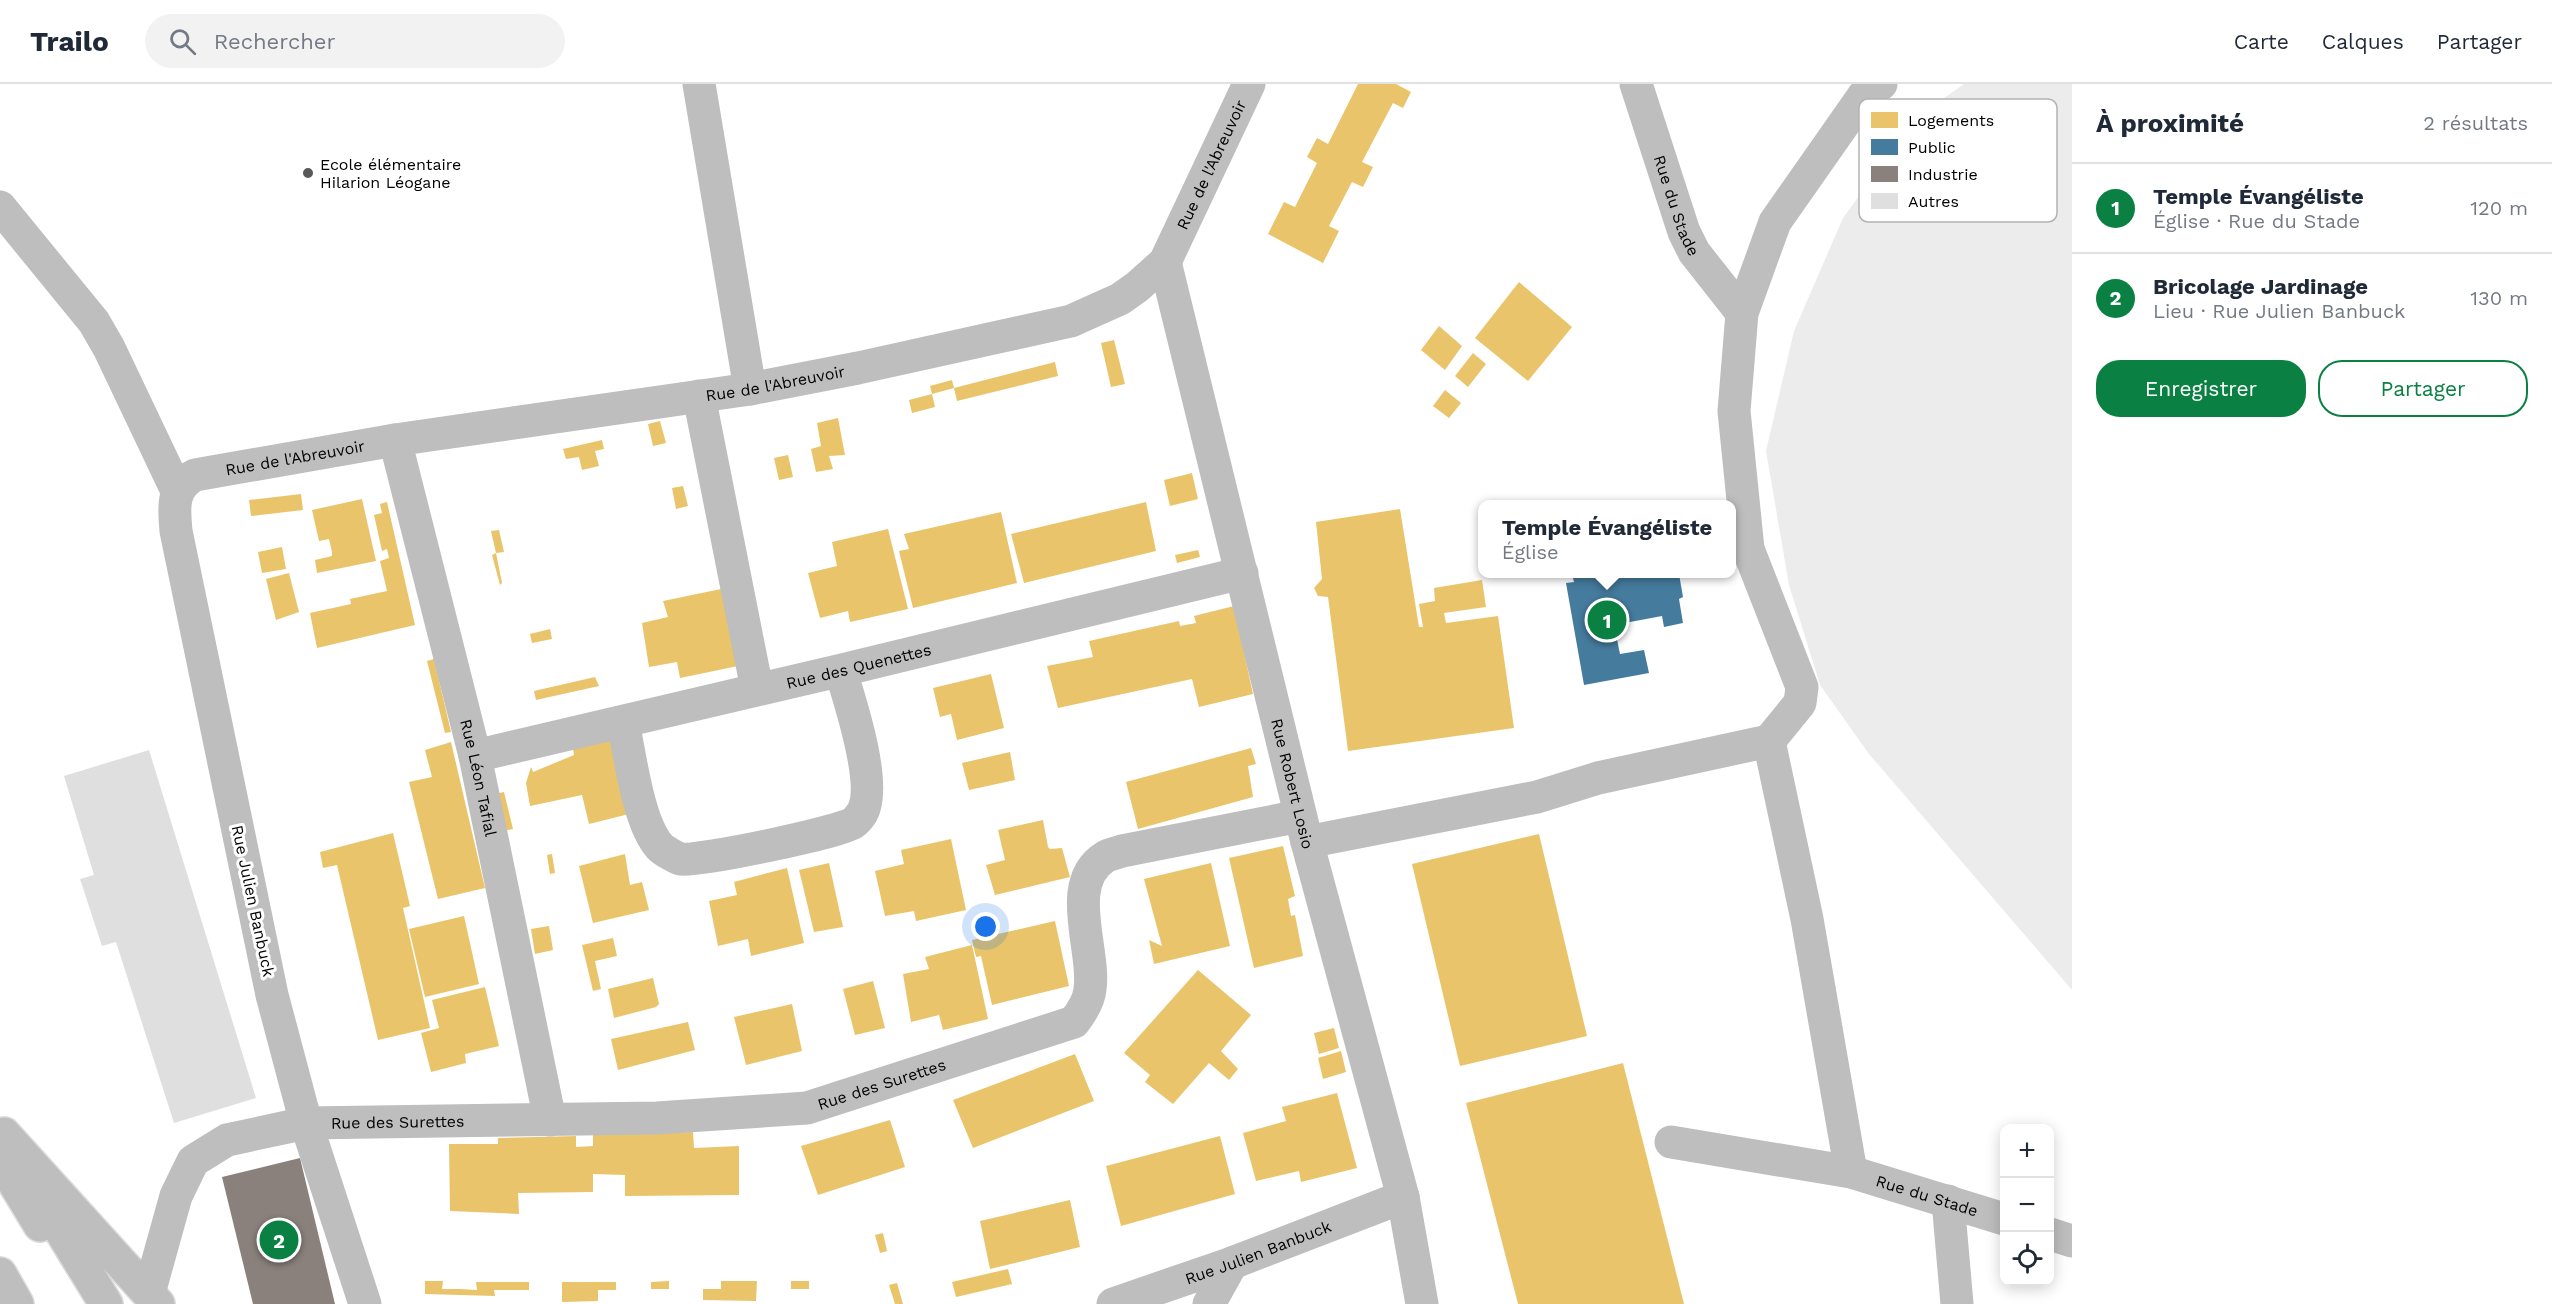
<!DOCTYPE html>
<html lang="fr">
<meta charset="utf-8">
<style>
:root{--surface:#fff;--page:#f2f2f3;--text:#1f2937;--muted:#747a83;--line:#e0e1e3;--accent:#0b8043}
body{margin:0;font-family:"Work Sans",sans-serif;background:var(--page);color:var(--text)}
.controls{position:absolute;right:18px;bottom:18px;display:grid;overflow:hidden;border-radius:12px;box-shadow:0 3px 15px #0003}
.controls button{width:54px;height:54px;display:grid;place-items:center;padding:0;border:0;border-bottom:2px solid var(--line);background:var(--surface);color:var(--text);font:30px sans-serif}
.you{position:absolute;left:986px;top:843px;width:21px;height:21px;margin:-15px;border:4px solid #fff;border-radius:50%;background:#1a73e8;box-shadow:0 0 0 9px #1a73e833}
.badge{display:grid;place-items:center;width:39px;height:39px;border-radius:50%;background:var(--accent);color:#fff;font-size:20px;font-weight:700}
.pin{position:absolute;translate:-50% -50%;border:3px solid #fff;box-shadow:0 2px 6px #0006}
.popup{position:absolute;left:1478px;top:416px;width:258px;height:78px;box-sizing:border-box;display:grid;place-content:center;border-radius:12px;background:var(--surface);filter:drop-shadow(0 2px 4px #0005);font-size:20px;white-space:nowrap;color:var(--muted)}
.popup b{font-size:22px;color:var(--text)}
.popup::after{content:'';position:absolute;left:50%;top:100%;margin-left:-12px;border:12px solid transparent;border-top-color:var(--surface)}
.list{margin:0;padding:0;list-style:none}
h2{display:flex;justify-content:space-between;align-items:center;height:78px;margin:0;padding:0 24px;font-size:26px}
h2 small{font-size:20px;font-weight:400;color:var(--muted)}
.list li{display:grid;grid-template-columns:39px 1fr auto;gap:18px;align-items:center;box-sizing:border-box;height:90px;padding:0 24px;border-top:2px solid var(--line)}
.list b{display:block;font-size:22px;white-space:nowrap}
.list p{margin:0;font-size:20px;white-space:nowrap;color:var(--muted)}
.list em{font-size:20px;font-style:normal;color:var(--muted)}
.actions{display:flex;gap:12px;padding:18px 24px}
.actions a{flex:1;padding:14px 0;border:2px solid var(--accent);border-radius:24px;text-align:center;font-size:21px;color:var(--accent)}
.actions .main{background:var(--accent);color:#fff}
.icon{flex:none;width:33px;height:33px;fill:none;stroke:currentColor;stroke-width:2;stroke-linecap:round;stroke-linejoin:round}
.map{position:relative;flex:none;width:2072px;height:1220px;overflow:hidden}
header{display:flex;align-items:center;gap:36px;box-sizing:border-box;height:84px;padding:0 30px;background:var(--surface);border-bottom:2px solid var(--line)}
header strong{font-size:28px}
nav{display:flex;gap:33px;margin-inline-start:auto;font-size:21px}
.search{width:420px;height:54px;background:var(--page);display:flex;align-items:center;gap:15px;box-sizing:border-box;padding:0 21px;border-radius:33px;color:var(--muted);font-size:22px}
main{display:flex}
aside{flex:1;background:var(--surface)}
.map>svg:first-child{display:block}
.green{fill:#ececec}
.homes{fill:#e9c46a}
.public{fill:#457b9d}
.industry{fill:#8a817c}
.building{fill:#dfdfdf}
.lines{fill:none;stroke-linecap:round;stroke-linejoin:round}
.highway-casing{stroke:#dbdbdb;stroke-width:36}
.minor{stroke:#bebebe;stroke-width:33}
.highway{stroke:#bebebe;stroke-width:33}
.poi-dot{fill:#595959;stroke:#fff;stroke-width:2}
.labels{text-anchor:middle;dominant-baseline:central;stroke-width:6;stroke-linejoin:round;paint-order:stroke}
.poi-label{font-size:16px;fill:#000;stroke:#fff;text-anchor:start}
.street-label{font-size:16px;fill:#000;stroke:#fff}
.key{fill:#fff;stroke:#b2b2b2;stroke-width:1.5}
.key-label{font-size:16px;fill:#000}
</style>
<header>
<strong>Trailo</strong>
<div class="search"><svg class="icon" aria-label="search" viewBox="0 0 24 24"><circle cx="10" cy="10" r="6"/><path d="M15 15l6 6"/></svg>Rechercher</div>
<nav><a>Carte</a><a>Calques</a><a>Partager</a></nav>
</header>
<main>
<div class="map">
<svg width="2072" height="1220" viewBox="0 0 2072 1220">
<rect width="100%" height="100%" fill="#fff"/>
<polygon class="green" points="1964,0 2072,0 2072,906 1869,670 1820,601 1789,501 1766,367 1794,247 1843,134 1915,35"/>
<g class="homes">
<polygon points="1358,0 1396,0 1411,8 1403,24 1393,19 1362,78 1373,83 1363,103 1352,98 1329,142 1339,147 1323,179 1268,150 1284,118 1295,123 1317,79 1307,73 1317,54 1328,60"/>
<polygon points="1519,198 1572,243 1528,297 1475,254"/>
<polygon points="1439,242 1462,262 1445,286 1421,266"/>
<polygon points="1114,256 1125,300 1111,303 1101,259"/>
<polygon points="1473,269 1486,280 1468,303 1455,292"/>
<polygon points="1055,278 1058,292 957,317 954,304"/>
<polygon points="952,296 954,304 932,310 930,302"/>
<polygon points="1445,306 1461,319 1449,334 1433,322"/>
<polygon points="932,310 935,323 912,329 909,316"/>
<polygon points="838,334 845,371 829,372 833,385 816,388 811,365 821,362 817,339"/>
<polygon points="660,337 666,359 653,362 648,340"/>
<polygon points="602,356 604,365 595,367 599,382 582,386 579,373 566,375 563,365"/>
<polygon points="788,371 793,393 779,396 774,374"/>
<polygon points="1192,389 1198,415 1170,422 1164,396"/>
<polygon points="683,402 688,422 676,425 672,404"/>
<polygon points="301,410 303,426 251,432 249,416"/>
<polygon points="362,415 376,477 317,489 315,476 332,472 332,468 329,455 319,457 312,426"/>
<polygon points="387,418 415,541 317,564 310,529 351,520 350,515 387,507 380,477 389,474 387,465 382,467 374,431 382,429 380,420"/>
<polygon points="1146,418 1156,467 1024,499 1011,450"/>
<polygon points="1400,425 1419,543 1423,543 1419,520 1435,517 1434,504 1482,496 1486,523 1444,529 1446,539 1498,532 1514,644 1348,667 1328,513 1318,512 1314,504 1322,495 1316,438"/>
<polygon points="1001,428 1017,499 913,524 899,467 909,465 904,450"/>
<polygon points="888,445 908,525 850,538 848,527 820,534 808,489 837,482 832,458"/>
<polygon points="499,446 504,468 496,469 491,447"/>
<polygon points="282,463 286,485 262,489 258,468"/>
<polygon points="1198,466 1200,473 1177,479 1175,471"/>
<polygon points="496,469 502,499 500,501 492,471"/>
<polygon points="289,489 299,528 276,536 266,495"/>
<polygon points="721,505 738,582 680,594 677,578 649,583 642,539 668,533 663,517"/>
<polygon points="1234,522 1253,610 1199,623 1192,595 1058,624 1047,582 1093,573 1089,557 1179,537 1180,542 1196,539 1194,532"/>
<polygon points="550,545 552,555 532,559 530,550"/>
<polygon points="434,575 451,648 445,649 427,577"/>
<polygon points="991,590 1004,644 957,656 951,630 940,633 933,604"/>
<polygon points="595,593 599,602 536,616 534,607"/>
<polygon points="625,649 637,728 589,740 582,711 530,722 526,699 531,683 533,688 574,671 573,664"/>
<polygon points="451,658 485,804 438,815 409,698 432,693 425,666"/>
<polygon points="1251,664 1256,680 1248,682 1253,713 1138,745 1126,698"/>
<polygon points="1010,668 1015,696 969,706 962,679"/>
<polygon points="504,708 513,745 497,748 489,711"/>
<polygon points="1043,736 1048,763 1050,765 1062,764 1070,793 995,811 986,781 1005,776 998,746"/>
<polygon points="393,749 410,822 403,824 430,944 378,956 337,781 323,784 320,768"/>
<polygon points="1539,750 1587,952 1460,982 1412,780"/>
<polygon points="951,755 966,826 916,837 914,827 885,832 875,787 904,780 901,766"/>
<polygon points="1283,762 1295,812 1288,815 1291,832 1295,831 1303,872 1254,884 1229,774"/>
<polygon points="552,770 555,789 550,790 547,771"/>
<polygon points="625,770 630,801 642,798 649,826 593,839 579,782"/>
<polygon points="829,779 843,843 814,848 799,786"/>
<polygon points="1211,779 1230,862 1154,880 1149,856 1162,862 1144,795"/>
<polygon points="787,784 804,859 751,872 748,855 718,862 709,817 737,811 734,798"/>
<polygon points="464,832 479,900 425,913 409,845"/>
<polygon points="1055,837 1069,902 992,921 981,872 976,873 972,856"/>
<polygon points="549,842 553,866 535,870 531,845"/>
<polygon points="613,854 617,872 595,877 601,905 593,907 582,861"/>
<polygon points="972,861 988,935 943,946 939,931 911,938 903,890 929,885 925,873"/>
<polygon points="1198,886 1251,931 1221,967 1238,985 1229,996 1209,979 1173,1020 1145,998 1150,991 1124,969"/>
<polygon points="653,894 659,920 656,923 614,934 608,905"/>
<polygon points="873,897 885,944 855,951 843,905"/>
<polygon points="485,903 499,962 465,970 466,979 431,988 421,949 439,944 432,916"/>
<polygon points="792,920 802,967 746,981 734,933"/>
<polygon points="688,938 695,966 618,986 611,955"/>
<polygon points="1334,944 1339,964 1319,970 1314,949"/>
<polygon points="1341,967 1346,988 1323,995 1318,974"/>
<polygon points="1075,970 1094,1017 973,1064 953,1016"/>
<polygon points="1623,979 1684,1220 1518,1220 1466,1019"/>
<polygon points="1337,1009 1357,1084 1301,1098 1299,1087 1256,1097 1243,1049 1286,1037 1282,1023"/>
<polygon points="890,1036 905,1083 818,1111 801,1062"/>
<polygon points="693,1048 694,1064 739,1062 739,1111 625,1112 625,1091 593,1090 593,1108 518,1109 519,1130 450,1127 449,1060 498,1060 498,1054 576,1052 576,1063 593,1062 593,1051"/>
<polygon points="1220,1052 1235,1110 1121,1142 1106,1082"/>
<polygon points="1070,1116 1080,1163 990,1185 980,1137"/>
<polygon points="883,1149 887,1167 880,1169 875,1151"/>
<polygon points="1008,1185 1012,1200 956,1213 952,1198"/>
<polygon points="425,1197 443,1197 442,1205 460,1205 477,1206 476,1198 529,1198 529,1206 494,1206 495,1212 425,1210"/>
<polygon points="669,1197 669,1205 651,1205 651,1198"/>
<polygon points="721,1197 757,1197 756,1217 703,1216 703,1205 721,1205"/>
<rect x="791" y="1197" width="18" height="8"/>
<polygon points="562,1198 616,1198 616,1206 598,1206 598,1217 562,1218"/>
<polygon points="897,1199 903,1220 895,1220 889,1201"/>
</g>
<polygon class="public" points="1572,490 1679,490 1683,513 1679,515 1683,539 1664,543 1662,532 1614,541 1620,570 1644,566 1649,589 1584,601 1566,499 1574,498"/>
<polygon class="industry" points="300,1074 335,1220 253,1220 222,1093"/>
<polygon class="building" points="149,666 256,1014 174,1039 116,858 102,862 80,795 94,791 64,692"/>
<g class="lines">
<g class="highway-casing">
<g id="highway">
<polyline points="4,1050 158,1220"/>
<polyline points="0,1075 40,1141"/>
<polyline points="38,1109 106,1220"/>
<polyline points="0,1190 17,1220"/>
</g>
</g>
<g class="minor">
<polyline points="699,0 750,305"/>
<path id="s1" d="M1636,0L1684,148L1694,168L1742,229"/>
<polyline points="0,123 94,238 109,264 177,407"/>
<path id="s2" d="M1165,178L1307,758L1403,1113L1422,1220"/>
<polyline points="699,312 757,605"/>
<path id="s3" d="M395,356L475,672L550,1036"/>
<path d="M623,638C630,671 638,739 660,763C664,767 675,773 680,775C698,778 836,749 853,739C856,737 860,732 862,729C878,702 850,617 841,588"/>
<polyline points="1769,657 1807,835 1851,1088"/>
<path id="s4" d="M475,672C731,613 987,552 1242,489"/>
<polyline points="1307,758 1537,713 1598,694 1769,657 1800,619 1802,603 1748,465 1734,327 1742,229 1775,138 1864,11 1881,0"/>
<path id="s5" d="M1671,1058L1851,1088L2004,1135"/>
<polyline points="1948,1117 1957,1220"/>
<polyline points="2050,1150 2072,1157"/>
<path id="s6" d="M149,1209L176,1112L193,1077L227,1056L306,1039L657,1034L807,1024L1074,938C1081,929 1089,917 1090,905C1096,868 1063,799 1105,773C1110,770 1117,769 1122,767L1300,732"/>
<path id="s7" d="M365,1220L306,1039L272,911L176,447C174,424 171,404 195,391L395,356L750,305L858,284L1071,237L1120,215L1137,203L1165,178L1249,0"/>
<path id="s8" d="M1113,1220L1232,1179L1403,1113"/>
<polyline points="1209,1220 1232,1179"/>
</g>
<use href="#highway" class="highway"/>
</g>
<circle class="poi-dot" cx="308" cy="89" r="6"/>
<g class="labels">
<g class="poi-label">
<text x="320" y="80">Ecole élémentaire<tspan x="320" dy="18">Hilarion Léogane</tspan></text>
</g>
<g class="street-label">
<text stroke="none"><textPath href="#s7" startOffset="1970">Rue de l'Abreuvoir</textPath></text>
<text stroke="none"><textPath href="#s1" startOffset="128">Rue du Stade</textPath></text>
<text stroke="none"><textPath href="#s7" startOffset="1448">Rue de l'Abreuvoir</textPath></text>
<text stroke="none"><textPath href="#s7" startOffset="962">Rue de l'Abreuvoir</textPath></text>
<text stroke="none"><textPath href="#s4" startOffset="394">Rue des Quenettes</textPath></text>
<text stroke="none"><textPath href="#s3" startOffset="348">Rue Léon Tafial</textPath></text>
<text stroke="none"><textPath href="#s2" startOffset="537">Rue Robert Losio</textPath></text>
<text transform="translate(253 817) rotate(78)">Rue Julien Banbuck</text>
<text stroke="none"><textPath href="#s6" startOffset="840">Rue des Surettes</textPath></text>
<text stroke="none"><textPath href="#s6" startOffset="352">Rue des Surettes</textPath></text>
<text stroke="none"><textPath href="#s5" startOffset="262">Rue du Stade</textPath></text>
<text stroke="none"><textPath href="#s8" startOffset="154">Rue Julien Banbuck</textPath></text>
</g>
</g>
<rect x="1859" y="15" width="198" height="123" rx="9" class="key"/>
<rect x="1871" y="28" width="27" height="16" fill="#e9c46a"/>
<rect x="1871" y="55" width="27" height="16" fill="#457b9d"/>
<rect x="1871" y="82" width="27" height="16" fill="#8a817c"/>
<rect x="1871" y="109" width="27" height="16" fill="#dfdfdf"/>
<g class="key-label">
<text x="1908" y="42">Logements</text>
<text x="1908" y="69">Public</text>
<text x="1908" y="96">Industrie</text>
<text x="1908" y="123">Autres</text>
</g>
</svg>
<div class="controls">
<button>+</button>
<button>−</button>
<button><svg class="icon" aria-label="locate" viewBox="0 0 24 24"><circle cx="12" cy="12" r="6"/><path d="M12 2v4M12 18v4M2 12h4M18 12h4"/></svg></button>
</div>
<div class="you"></div>
<div class="pin badge" style="left:1607px;top:536px">1</div>
<div class="popup"><b>Temple Évangéliste</b>Église</div>
<div class="pin badge" style="left:279px;top:1156px">2</div>
</div>
<aside>
<h2>À proximité<small>2 résultats</small></h2>
<ul class="list">
<li><span class="badge">1</span><div><b>Temple Évangéliste</b><p>Église · Rue du Stade</p></div><em>120 m</em></li>
<li><span class="badge">2</span><div><b>Bricolage Jardinage</b><p>Lieu · Rue Julien Banbuck</p></div><em>130 m</em></li>
</ul>
<div class="actions"><a class="main">Enregistrer</a><a>Partager</a></div>
</aside>
</main>
